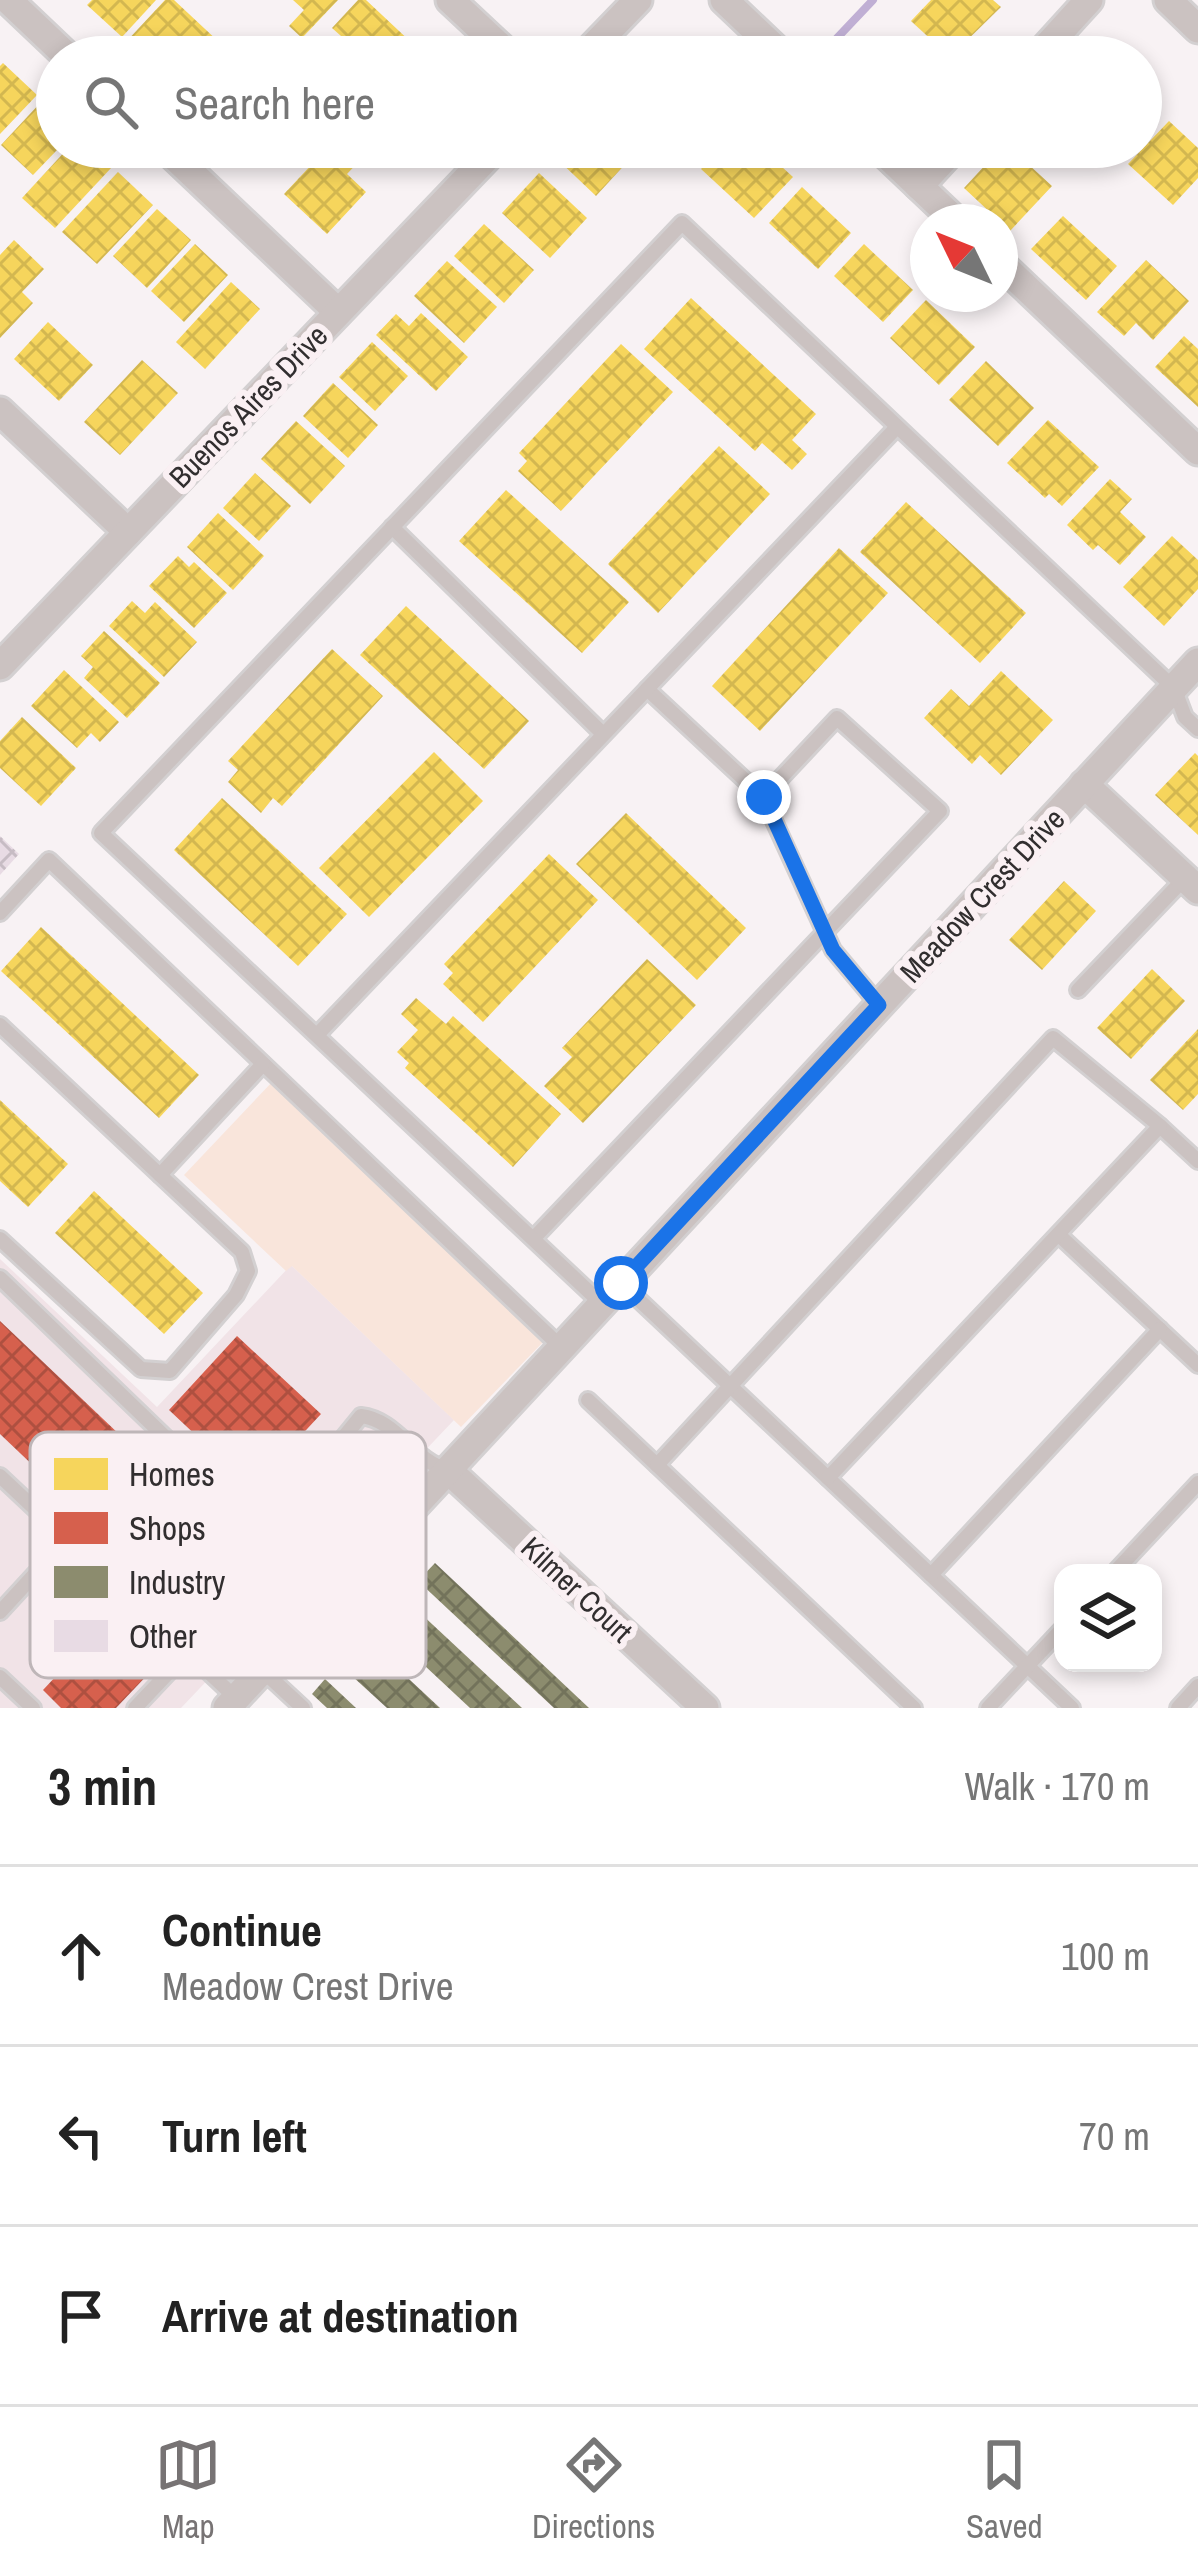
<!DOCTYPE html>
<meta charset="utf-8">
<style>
:root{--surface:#fff;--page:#f2f2f2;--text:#222;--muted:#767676;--line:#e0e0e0;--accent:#777374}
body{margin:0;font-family:"Archivo Narrow",sans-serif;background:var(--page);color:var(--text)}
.controls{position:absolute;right:36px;bottom:36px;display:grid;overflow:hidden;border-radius:24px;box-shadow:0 6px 18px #0003}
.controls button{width:108px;height:108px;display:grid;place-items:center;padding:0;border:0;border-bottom:3px solid var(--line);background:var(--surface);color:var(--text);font:60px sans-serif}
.compass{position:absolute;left:910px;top:204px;width:108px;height:108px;border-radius:50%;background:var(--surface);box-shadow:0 6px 18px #0003;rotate:313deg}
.stop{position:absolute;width:36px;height:36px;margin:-27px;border:9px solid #1a73e8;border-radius:50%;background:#fff}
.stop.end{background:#1a73e8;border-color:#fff;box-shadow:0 3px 12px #0008}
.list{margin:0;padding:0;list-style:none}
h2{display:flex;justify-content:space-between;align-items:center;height:156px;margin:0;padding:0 48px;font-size:51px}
h2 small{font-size:39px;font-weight:400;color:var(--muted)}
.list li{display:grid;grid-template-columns:78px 1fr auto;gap:36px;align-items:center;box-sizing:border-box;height:180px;padding:0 48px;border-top:3px solid var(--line)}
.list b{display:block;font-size:45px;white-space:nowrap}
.list p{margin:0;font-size:39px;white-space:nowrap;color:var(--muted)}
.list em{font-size:39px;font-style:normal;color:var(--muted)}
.icon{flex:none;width:66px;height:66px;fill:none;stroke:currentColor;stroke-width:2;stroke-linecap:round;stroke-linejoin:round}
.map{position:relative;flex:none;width:1198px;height:1708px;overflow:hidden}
.search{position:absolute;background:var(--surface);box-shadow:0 6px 18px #0003;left:36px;right:36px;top:36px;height:132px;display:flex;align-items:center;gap:30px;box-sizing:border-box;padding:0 42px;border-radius:66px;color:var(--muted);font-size:45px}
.sheet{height:696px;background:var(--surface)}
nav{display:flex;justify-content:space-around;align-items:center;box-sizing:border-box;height:168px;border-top:3px solid var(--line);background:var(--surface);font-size:33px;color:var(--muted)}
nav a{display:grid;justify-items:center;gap:6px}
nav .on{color:var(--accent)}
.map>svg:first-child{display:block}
.built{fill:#f1e3e7}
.green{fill:#f9e5db}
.homes{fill:url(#homes-cross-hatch)}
.shops{fill:url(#shops-cross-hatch)}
.industry{fill:url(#industry-cross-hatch)}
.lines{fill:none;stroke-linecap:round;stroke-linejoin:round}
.stream{stroke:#c0afd4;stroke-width:8}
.building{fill:url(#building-cross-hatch)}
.lane-casing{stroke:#d3d0d1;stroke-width:20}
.street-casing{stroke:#d3d0d1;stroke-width:33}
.lane{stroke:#cbc2c1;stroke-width:14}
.street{stroke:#cbc2c1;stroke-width:27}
.route{stroke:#1a73e8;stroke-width:15}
.labels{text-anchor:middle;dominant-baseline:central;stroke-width:12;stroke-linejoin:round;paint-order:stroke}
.street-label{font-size:30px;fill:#312e2f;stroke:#faf0f3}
.key{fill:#faf0f3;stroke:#beb6b8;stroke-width:3}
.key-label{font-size:33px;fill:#312e2f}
</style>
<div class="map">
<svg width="1198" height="1708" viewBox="0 0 1198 1708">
<defs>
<pattern id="homes-cross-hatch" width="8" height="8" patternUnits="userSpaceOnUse" patternTransform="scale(3)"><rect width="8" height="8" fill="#f6d55c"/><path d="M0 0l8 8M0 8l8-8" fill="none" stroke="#d3b750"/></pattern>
<pattern id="shops-cross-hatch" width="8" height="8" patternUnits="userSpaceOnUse" patternTransform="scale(3)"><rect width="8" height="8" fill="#d6604d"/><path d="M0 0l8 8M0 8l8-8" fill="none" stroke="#ae5040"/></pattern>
<pattern id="industry-cross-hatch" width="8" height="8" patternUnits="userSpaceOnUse" patternTransform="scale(3)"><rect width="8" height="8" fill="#8c8c6e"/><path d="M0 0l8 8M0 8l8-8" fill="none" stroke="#73735b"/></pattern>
<pattern id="building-cross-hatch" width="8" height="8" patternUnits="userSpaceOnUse" patternTransform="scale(3)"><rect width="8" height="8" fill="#e8dbe4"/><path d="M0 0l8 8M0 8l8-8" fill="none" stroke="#c7bcc4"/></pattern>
</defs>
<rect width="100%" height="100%" fill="#f8f2f4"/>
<polygon class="built" points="0,1259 157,1407 291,1265 454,1420 181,1708 0,1708"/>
<polygon class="green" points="274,1080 546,1339 461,1427 292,1266 286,1271 184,1175"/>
<g class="homes">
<polygon points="92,0 156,0 122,37 87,5"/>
<polygon points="165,0 174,0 235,57 140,57 125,43"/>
<polygon points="293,0 338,0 302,38 289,26 304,10"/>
<polygon points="358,0 366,0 414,45 403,57 354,57 359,52 332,28"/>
<polygon points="931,0 993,0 1001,7 950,57 911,21"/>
<polygon points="3,63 37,95 0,134 0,66"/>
<polygon points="42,101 57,115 57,150 33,175 1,145"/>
<polygon points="1169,121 1198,148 1198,178 1173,205 1128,164"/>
<polygon points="69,147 90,147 112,167 55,228 22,198"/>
<polygon points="328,147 350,147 362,158 347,174 366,192 327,234 284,194"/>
<polygon points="564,147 641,147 596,196 555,157"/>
<polygon points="722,147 760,147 793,177 754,218 701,169"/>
<polygon points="1002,147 1037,147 1040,150 1028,164 1052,186 1010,231 964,188"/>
<polygon points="118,172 153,205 97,264 62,232"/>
<polygon points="539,173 587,218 550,258 502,213"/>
<polygon points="802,187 851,233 818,269 769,223"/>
<polygon points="157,209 191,240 147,288 113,256"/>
<polygon points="1063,216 1117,266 1086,300 1031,249"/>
<polygon points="484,224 534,270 504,303 454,256"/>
<polygon points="14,240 44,269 22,292 33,303 0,338 0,255"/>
<polygon points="195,244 228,275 184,322 151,291"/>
<polygon points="864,244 913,290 883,322 834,276"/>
<polygon points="1146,260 1189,301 1153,340 1136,323 1124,336 1097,312"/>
<polygon points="447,261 497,307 464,343 414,296"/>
<polygon points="231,282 260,309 205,369 176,342"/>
<polygon points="691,298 816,414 792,440 807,454 792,470 762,443 755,451 644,349"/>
<polygon points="926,300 975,347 939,385 890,338"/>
<polygon points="421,313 468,357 436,391 376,335 396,314 409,326"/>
<polygon points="48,322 93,365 59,401 14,359"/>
<polygon points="1184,336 1198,349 1198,407 1155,367"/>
<polygon points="372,342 408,376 375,411 339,377"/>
<polygon points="621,344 673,392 561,511 518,471 527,461 519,453"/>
<polygon points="142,360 178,393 120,455 84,422"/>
<polygon points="986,361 1034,408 998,446 949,400"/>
<polygon points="333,383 378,425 348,458 303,416"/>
<polygon points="1048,420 1099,467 1062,506 1049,494 1045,498 1007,463"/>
<polygon points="296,421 345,466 310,504 261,459"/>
<polygon points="719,446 770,494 658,613 608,564"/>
<polygon points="255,473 291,506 259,541 223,508"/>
<polygon points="1110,479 1132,499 1120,512 1146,537 1120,565 1098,545 1093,550 1067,525"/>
<polygon points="506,490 629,602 582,653 459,541"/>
<polygon points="906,502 1026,613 980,663 860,552"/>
<polygon points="218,513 264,556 233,590 187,547"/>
<polygon points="1172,536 1198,560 1198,589 1164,626 1123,587"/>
<polygon points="839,548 888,593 760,731 712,686"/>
<polygon points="178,556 189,567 194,562 227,593 194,628 149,586"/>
<polygon points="132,601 145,613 155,602 197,642 164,677 109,626"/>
<polygon points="406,606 529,721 484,769 360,655"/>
<polygon points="104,631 160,683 127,718 84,678 93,667 81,656"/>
<polygon points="332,649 383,696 282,806 273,798 261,813 228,782 238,770 228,761"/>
<polygon points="64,670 119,722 100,742 91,733 77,748 31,706"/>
<polygon points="1001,671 1053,720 1001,775 980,755 972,764 924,718 951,689 969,706"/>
<polygon points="22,717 76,768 41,806 0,768 0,741"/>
<polygon points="434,752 483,801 369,917 319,868"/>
<polygon points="1195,753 1198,756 1198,835 1155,795"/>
<polygon points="222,798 347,914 298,966 174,850"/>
<polygon points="626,813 746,928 697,980 576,864"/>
<polygon points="549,854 598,900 483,1022 443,984 453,973 444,964"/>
<polygon points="1064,881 1096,911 1042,970 1009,940"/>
<polygon points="41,927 199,1075 159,1118 1,971"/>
<polygon points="647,959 696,1005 583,1123 544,1086 572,1057 562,1048"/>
<polygon points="1152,969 1185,1001 1131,1059 1097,1028"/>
<polygon points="416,998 446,1024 453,1016 561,1114 513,1167 405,1068 409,1063 397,1052 418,1030 401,1014"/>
<polygon points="1198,1029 1198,1094 1183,1110 1150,1080"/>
<polygon points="0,1100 68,1164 28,1207 0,1181"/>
<polygon points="94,1191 203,1293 164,1334 55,1233"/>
</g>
<g class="shops">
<polygon points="0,1321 264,1572 208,1632 0,1434"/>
<polygon points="237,1336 321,1414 294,1443 310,1458 293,1476 276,1460 251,1487 169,1410"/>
<polygon points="106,1623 154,1668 116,1708 61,1708 43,1690"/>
</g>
<g class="industry">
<polygon points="435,1563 589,1708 554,1708 418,1581"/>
<polygon points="403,1597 522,1708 470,1708 379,1623"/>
<polygon points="365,1638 440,1708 387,1708 340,1665"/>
<polygon points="325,1679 356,1708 327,1708 312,1694"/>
</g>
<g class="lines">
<polyline class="stream" points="820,56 873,0"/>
</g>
<polygon class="building" points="0,836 19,854 0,875"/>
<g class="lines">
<g class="lane-casing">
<g id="lane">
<polyline points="392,527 603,734"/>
<polyline points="647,689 763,797 833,950 879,1005"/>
<polyline points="0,913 49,860 561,1347"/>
<polyline points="1078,990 1185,878"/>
<polyline points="0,1025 160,1175"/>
<polyline points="317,1035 897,427"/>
<polyline points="1160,1126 1198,1161"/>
<polyline points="1060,1236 1198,1365"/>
<polyline points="534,1238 940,811 837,718 763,797"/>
<polyline points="0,1239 141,1369 170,1371 236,1295 248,1271 242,1252 160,1175 263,1064"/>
<polyline points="0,1278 299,1566 201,1666"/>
<polyline points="621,1283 1072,1708"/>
<polyline points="602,1304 101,833 682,223 1174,688 1185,717 1198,729"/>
<polyline points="588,1400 914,1708"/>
<polyline points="657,1465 1053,1038 1160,1126 828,1478"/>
<polyline points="0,1476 236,1698"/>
<path d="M365,1559L299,1492L361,1416C397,1420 413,1461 448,1470"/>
<polyline points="1114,1573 1198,1483"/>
<polyline points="931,1575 1160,1329"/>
<polyline points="0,1612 68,1538"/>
<polyline points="262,1670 303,1708"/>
<polyline points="0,1677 33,1708"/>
<polyline points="135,1708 187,1653"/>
<polyline points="988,1708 1063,1628"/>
<polyline points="1178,1708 1198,1686"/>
</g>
</g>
<g class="street-casing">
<g id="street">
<polyline points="8,0 68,57"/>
<polyline points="450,0 511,57"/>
<polyline points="724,0 784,57"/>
<polyline points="1168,0 1198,29"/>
<polyline points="583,57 638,0"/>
<polyline points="1037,57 1089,0"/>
<polyline points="164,147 338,312"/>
<polyline points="878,147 957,222"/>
<polyline points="919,186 955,147"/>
<polyline points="1000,263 1198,451"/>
<polyline points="0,411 128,532"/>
<polyline points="0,666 497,147"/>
<polyline points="1084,784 1198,890"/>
<polyline points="448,1470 705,1708"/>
<polyline points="227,1708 1198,662"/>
</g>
</g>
<use href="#lane" class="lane"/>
<use href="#street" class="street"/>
</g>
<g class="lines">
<polyline class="route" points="621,1283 879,1005 833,950 764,797"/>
</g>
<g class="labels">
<g class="street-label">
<text transform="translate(248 406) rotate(-46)">Buenos Aires Drive</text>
<text transform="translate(982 895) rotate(-47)">Meadow Crest Drive</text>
<text transform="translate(577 1589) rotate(43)">Kilmer Court</text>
</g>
</g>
<rect x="30" y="1432" width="396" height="246" rx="18" class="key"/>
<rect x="54" y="1458" width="54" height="32" fill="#f6d55c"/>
<rect x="54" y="1512" width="54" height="32" fill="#d6604d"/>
<rect x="54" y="1566" width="54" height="32" fill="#8c8c6e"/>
<rect x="54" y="1620" width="54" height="32" fill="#e8dbe4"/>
<g class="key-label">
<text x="129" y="1486">Homes</text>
<text x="129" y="1540">Shops</text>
<text x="129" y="1594">Industry</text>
<text x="129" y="1648">Other</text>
</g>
</svg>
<div class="controls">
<button><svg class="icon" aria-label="layers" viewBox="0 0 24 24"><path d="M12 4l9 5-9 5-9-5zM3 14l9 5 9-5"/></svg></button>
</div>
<svg class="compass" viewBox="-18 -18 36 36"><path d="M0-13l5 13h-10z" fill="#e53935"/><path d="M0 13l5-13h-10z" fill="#767676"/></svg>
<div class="stop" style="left:621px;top:1283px"></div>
<div class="stop end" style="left:764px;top:797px"></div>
<div class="search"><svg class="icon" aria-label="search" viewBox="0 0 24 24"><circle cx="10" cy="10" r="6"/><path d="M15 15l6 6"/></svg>Search here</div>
</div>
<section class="sheet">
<h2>3 min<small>Walk · 170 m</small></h2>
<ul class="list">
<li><svg class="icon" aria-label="ahead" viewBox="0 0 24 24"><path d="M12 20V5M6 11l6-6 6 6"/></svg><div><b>Continue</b><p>Meadow Crest Drive</p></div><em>100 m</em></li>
<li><svg class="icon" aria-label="left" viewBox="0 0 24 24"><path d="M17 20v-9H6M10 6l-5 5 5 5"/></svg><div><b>Turn left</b></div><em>70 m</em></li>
<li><svg class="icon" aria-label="arrive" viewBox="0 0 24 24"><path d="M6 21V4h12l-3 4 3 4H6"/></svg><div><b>Arrive at destination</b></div></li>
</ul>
</section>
<nav>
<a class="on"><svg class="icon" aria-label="map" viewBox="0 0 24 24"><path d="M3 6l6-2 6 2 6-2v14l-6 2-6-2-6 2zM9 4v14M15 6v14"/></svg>Map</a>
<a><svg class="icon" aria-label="directions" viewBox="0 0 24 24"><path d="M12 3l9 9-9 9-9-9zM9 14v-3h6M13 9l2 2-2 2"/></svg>Directions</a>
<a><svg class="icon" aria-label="saved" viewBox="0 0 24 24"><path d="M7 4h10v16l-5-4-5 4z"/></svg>Saved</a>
</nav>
